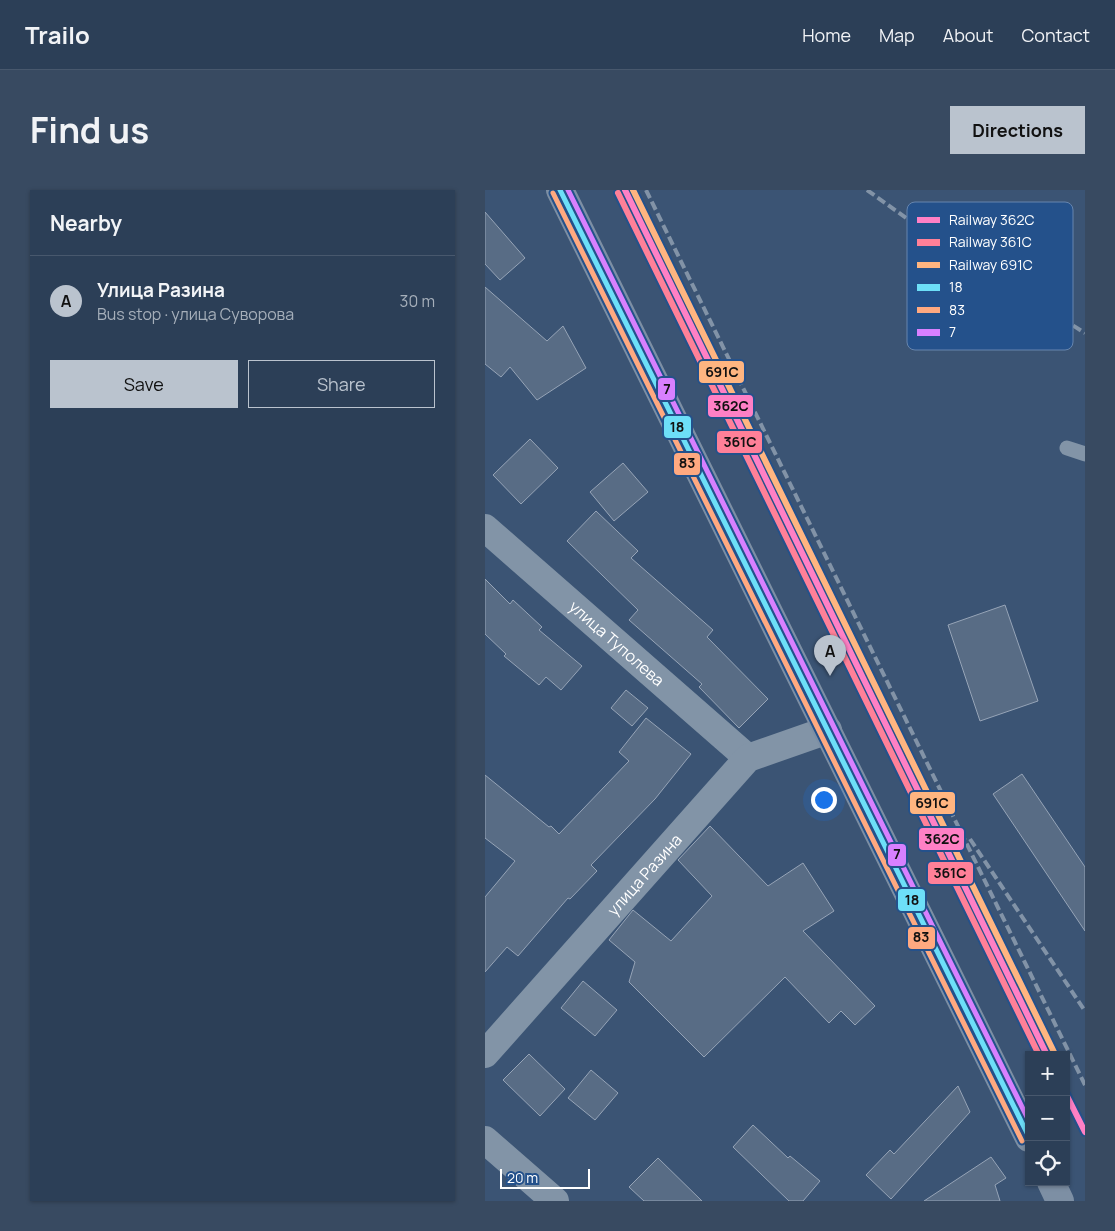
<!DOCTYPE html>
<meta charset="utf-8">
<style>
:root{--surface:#2c3f57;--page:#384a61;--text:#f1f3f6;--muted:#a6afba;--line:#48586d;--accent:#bac3ce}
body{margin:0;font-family:Manrope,sans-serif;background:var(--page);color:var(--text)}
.controls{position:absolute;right:15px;bottom:15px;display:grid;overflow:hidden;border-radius:0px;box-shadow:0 1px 4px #0004}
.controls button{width:45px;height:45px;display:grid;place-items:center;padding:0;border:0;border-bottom:1px solid var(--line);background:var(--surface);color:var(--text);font:25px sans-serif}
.scale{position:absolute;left:15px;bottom:12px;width:90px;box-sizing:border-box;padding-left:5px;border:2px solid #fff;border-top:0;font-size:14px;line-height:18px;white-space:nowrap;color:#fff;-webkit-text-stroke:4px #24518b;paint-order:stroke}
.you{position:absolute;left:338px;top:609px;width:18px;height:18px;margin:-12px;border:4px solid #fff;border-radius:50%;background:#1a73e8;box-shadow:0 0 0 8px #1a73e833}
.badge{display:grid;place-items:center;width:32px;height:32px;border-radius:50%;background:var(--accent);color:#111;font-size:16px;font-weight:700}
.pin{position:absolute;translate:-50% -41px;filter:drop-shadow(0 1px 2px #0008)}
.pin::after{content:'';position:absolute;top:26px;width:18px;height:15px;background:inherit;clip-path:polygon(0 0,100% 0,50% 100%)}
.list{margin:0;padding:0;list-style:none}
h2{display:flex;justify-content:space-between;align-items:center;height:65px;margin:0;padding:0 20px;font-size:21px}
h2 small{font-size:16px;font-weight:400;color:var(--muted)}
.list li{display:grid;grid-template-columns:32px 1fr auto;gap:15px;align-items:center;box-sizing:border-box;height:90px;padding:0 20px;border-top:1px solid var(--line)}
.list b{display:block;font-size:19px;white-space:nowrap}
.list p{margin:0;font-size:16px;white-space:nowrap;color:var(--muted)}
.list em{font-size:16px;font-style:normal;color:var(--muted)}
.actions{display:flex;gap:10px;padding:15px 20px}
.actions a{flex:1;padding:11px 0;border:1px solid var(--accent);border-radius:0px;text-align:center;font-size:18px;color:var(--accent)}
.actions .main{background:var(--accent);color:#111}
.icon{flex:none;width:28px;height:28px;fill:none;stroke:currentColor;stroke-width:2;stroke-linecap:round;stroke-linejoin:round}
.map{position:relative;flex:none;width:600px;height:1011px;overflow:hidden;border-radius:0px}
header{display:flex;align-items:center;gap:30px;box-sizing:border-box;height:70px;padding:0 25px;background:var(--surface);border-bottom:1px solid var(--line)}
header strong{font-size:24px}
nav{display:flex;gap:28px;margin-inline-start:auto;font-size:18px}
.intro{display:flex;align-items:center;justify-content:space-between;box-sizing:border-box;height:120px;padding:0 30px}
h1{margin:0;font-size:35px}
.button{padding:12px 22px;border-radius:0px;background:var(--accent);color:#111;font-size:18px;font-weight:700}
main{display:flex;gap:30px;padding:0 30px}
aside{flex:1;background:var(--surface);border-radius:0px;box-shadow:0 1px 4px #0004}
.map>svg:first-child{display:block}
.building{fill:#586c85;stroke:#96a4b7}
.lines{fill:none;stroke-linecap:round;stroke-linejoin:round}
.service{stroke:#8294a7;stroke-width:15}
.minor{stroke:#8294a7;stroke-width:28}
.tertiary{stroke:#8294a7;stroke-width:28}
.secondary{stroke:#7d8fa4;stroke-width:28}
.rail{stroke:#8293a7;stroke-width:4;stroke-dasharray:9 4;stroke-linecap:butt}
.bus-1-casing{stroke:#24518b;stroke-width:9}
.bus-2-casing{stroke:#24518b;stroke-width:9}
.bus-3-casing{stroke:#24518b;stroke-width:9}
.bus-1{stroke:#6ddff8;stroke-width:5}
.bus-2{stroke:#ffa980;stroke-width:5}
.bus-3{stroke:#d880ff;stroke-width:5}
.rail-1-casing{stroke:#24518b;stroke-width:10}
.rail-2-casing{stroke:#24518b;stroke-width:10}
.rail-3-casing{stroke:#24518b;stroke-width:10}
.rail-1{stroke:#ff80c5;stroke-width:6}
.rail-2{stroke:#ff8098;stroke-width:6}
.rail-3{stroke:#ffb580;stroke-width:6}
.labels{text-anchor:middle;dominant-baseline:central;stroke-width:4;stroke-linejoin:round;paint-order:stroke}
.street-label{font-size:16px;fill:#fff;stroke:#24518b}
.key{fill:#24518b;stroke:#6685ae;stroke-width:1}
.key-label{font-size:14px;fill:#fff}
.line-badge{stroke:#24518b;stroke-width:2}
.pale-badge-label{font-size:14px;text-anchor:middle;font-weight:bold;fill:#111}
</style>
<header>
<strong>Trailo</strong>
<nav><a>Home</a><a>Map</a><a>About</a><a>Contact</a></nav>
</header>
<div class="intro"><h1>Find us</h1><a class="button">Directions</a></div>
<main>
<aside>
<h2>Nearby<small></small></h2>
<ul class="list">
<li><span class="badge">A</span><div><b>Улица Разина</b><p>Bus stop · улица Суворова</p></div><em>30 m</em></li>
</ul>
<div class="actions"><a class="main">Save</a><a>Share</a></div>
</aside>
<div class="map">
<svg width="600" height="1011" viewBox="0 0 600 1011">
<rect width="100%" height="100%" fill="#3b5474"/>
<g class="building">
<polygon points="0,22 40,68 15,90 0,74"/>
<polygon points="0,97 62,151 78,136 101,178 52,210 25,177 16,187 0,174"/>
<polygon points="45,249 73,278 36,314 8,285"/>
<polygon points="138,273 163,302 129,331 105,302"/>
<polygon points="111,321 153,361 146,368 228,440 222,447 283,509 254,538 214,497 217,494 144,430 153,420 82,351"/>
<polygon points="0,389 25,414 28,410 57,437 54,440 97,476 76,500 61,487 54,495 19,466 21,464 0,444"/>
<polygon points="520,415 553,511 495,531 463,435"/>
<polygon points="141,500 163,518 147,536 126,518"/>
<polygon points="161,528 206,564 170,609 106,675 112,681 85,709 83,708 33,766 22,757 0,782 0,707 30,671 0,648 0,585 64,637 66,636 74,644 144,571 134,562"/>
<polygon points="537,584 600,677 600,741 508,604"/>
<polygon points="225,636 283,696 318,673 349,721 318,741 390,816 370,835 356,821 344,833 300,787 219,867 144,792 150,772 124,750 148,720 186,751 227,706 193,670"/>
<polygon points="98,791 132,820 110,846 76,818"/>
<polygon points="44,864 80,899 55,926 18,890"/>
<polygon points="106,880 133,903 110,930 83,908"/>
<polygon points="473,896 485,922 406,1009 381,985 405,960 409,964"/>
<polygon points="268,935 303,968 305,966 335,991 318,1011 304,1011 248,957"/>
<polygon points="506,967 521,988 510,995 515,1011 439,1011"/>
<polygon points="173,968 217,1011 159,1011 144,997"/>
</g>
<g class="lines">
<polyline class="service" points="582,258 600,264"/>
<g class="minor">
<path id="s1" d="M0,338L263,568"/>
<path id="s2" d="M0,864L263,568L343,540"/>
</g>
<polyline class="tertiary" points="0,950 70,1011"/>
<g class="secondary">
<polyline points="75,0 544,948"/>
<polyline points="566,992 575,1011"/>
</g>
<g class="rail">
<polyline points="161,0 600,895"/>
<polyline points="382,0 456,53 600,143"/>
<polyline points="485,649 600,821"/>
</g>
<g class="bus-1-casing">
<polyline id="bus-1" points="75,0 544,947"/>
</g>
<g class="bus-2-casing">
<polyline id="bus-2" points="68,3 537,951"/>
</g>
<g class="bus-3-casing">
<polyline id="bus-3" points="83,0 544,931"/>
</g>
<use href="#bus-1" class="bus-1"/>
<use href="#bus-2" class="bus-2"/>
<use href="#bus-3" class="bus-3"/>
<g class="rail-1-casing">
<g id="rail-1">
<polyline points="140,0 562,865"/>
<polyline points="581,904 600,942"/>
</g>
</g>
<g class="rail-2-casing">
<polyline id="rail-2" points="133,3 554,865"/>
</g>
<g class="rail-3-casing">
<polyline id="rail-3" points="148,0 569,862"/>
</g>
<use href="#rail-1" class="rail-1"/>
<use href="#rail-2" class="rail-2"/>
<use href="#rail-3" class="rail-3"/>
</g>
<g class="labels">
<g class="street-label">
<text stroke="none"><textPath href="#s1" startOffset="175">улица Туполева</textPath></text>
<text stroke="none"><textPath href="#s2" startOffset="240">улица Разина</textPath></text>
</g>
</g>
<rect x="422" y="12" width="166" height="148" rx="8" class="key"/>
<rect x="432" y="27" width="23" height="6" fill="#ff80c5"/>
<rect x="432" y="49" width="23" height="7" fill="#ff8098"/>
<rect x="432" y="72" width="23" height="6" fill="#ffb580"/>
<rect x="432" y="94" width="23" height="7" fill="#6ddff8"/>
<rect x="432" y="117" width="23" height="6" fill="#ffa980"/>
<rect x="432" y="139" width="23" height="7" fill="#d880ff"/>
<g class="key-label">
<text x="464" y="35">Railway 362С</text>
<text x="464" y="57">Railway 361С</text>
<text x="464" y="80">Railway 691С</text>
<text x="464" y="102">18</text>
<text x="464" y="125">83</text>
<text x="464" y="147">7</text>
</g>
<g class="line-badge">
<rect x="213" y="170" width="47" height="24" rx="5" fill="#ffb580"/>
<rect x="172" y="187" width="19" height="24" rx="5" fill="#d880ff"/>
<rect x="222" y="204" width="47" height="24" rx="5" fill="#ff80c5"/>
<rect x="178" y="225" width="29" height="24" rx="5" fill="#6ddff8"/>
<rect x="231" y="240" width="47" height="24" rx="5" fill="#ff8098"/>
<rect x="188" y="262" width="28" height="24" rx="5" fill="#ffa980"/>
<rect x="424" y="601" width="47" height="24" rx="5" fill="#ffb580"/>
<rect x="433" y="637" width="47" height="24" rx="5" fill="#ff80c5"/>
<rect x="402" y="653" width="20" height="24" rx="5" fill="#d880ff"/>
<rect x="442" y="671" width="47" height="24" rx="5" fill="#ff8098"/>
<rect x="412" y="698" width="29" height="24" rx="5" fill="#6ddff8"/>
<rect x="422" y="736" width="29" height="24" rx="5" fill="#ffa980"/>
</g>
<g class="pale-badge-label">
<text x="237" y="187">691С</text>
<text x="182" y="204">7</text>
<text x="246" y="221">362С</text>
<text x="192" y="242">18</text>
<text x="255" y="257">361С</text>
<text x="202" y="278">83</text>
<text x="447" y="618">691С</text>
<text x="457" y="654">362С</text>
<text x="412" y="669">7</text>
<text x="465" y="688">361С</text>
<text x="427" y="715">18</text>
<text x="436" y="752">83</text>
</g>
</svg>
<div class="controls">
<button>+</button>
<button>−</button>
<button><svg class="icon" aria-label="locate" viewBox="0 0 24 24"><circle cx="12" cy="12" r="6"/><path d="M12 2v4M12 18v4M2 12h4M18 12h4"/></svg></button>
</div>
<div class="scale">20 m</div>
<div class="you"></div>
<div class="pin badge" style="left:345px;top:486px">A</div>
</div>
</main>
